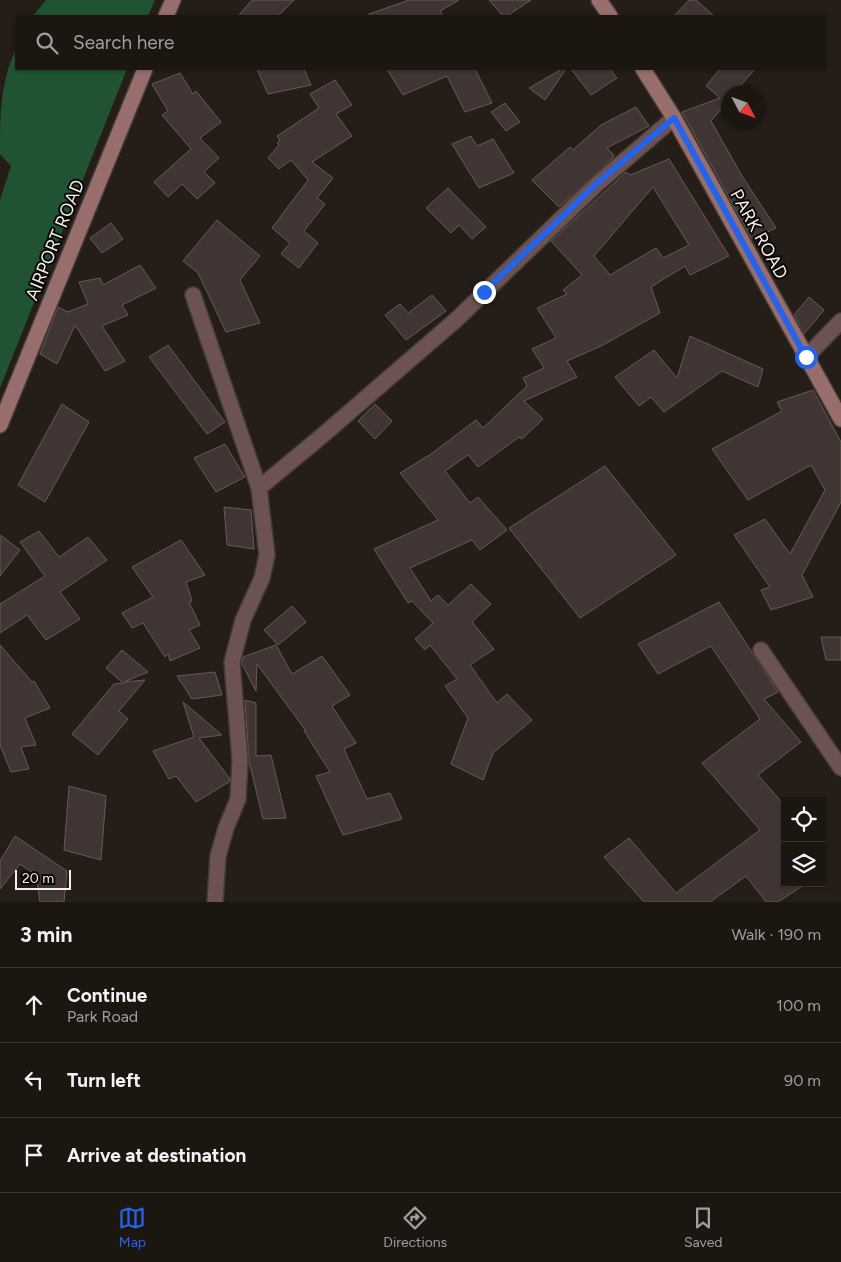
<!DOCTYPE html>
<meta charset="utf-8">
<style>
:root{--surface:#1c1611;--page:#29231f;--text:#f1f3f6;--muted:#a09f9f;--line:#3a3531;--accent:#2563eb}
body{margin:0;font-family:Figtree,sans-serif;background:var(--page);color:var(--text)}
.controls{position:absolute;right:15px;bottom:15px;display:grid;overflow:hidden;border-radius:0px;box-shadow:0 1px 4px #0004}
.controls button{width:45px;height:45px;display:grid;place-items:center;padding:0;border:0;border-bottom:1px solid var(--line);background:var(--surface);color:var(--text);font:25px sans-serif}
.compass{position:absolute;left:721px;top:85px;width:45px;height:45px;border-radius:50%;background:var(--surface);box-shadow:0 1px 4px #0004;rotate:131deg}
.scale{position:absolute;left:15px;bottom:12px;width:56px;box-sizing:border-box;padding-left:5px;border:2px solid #f5eeea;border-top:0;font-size:14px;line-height:18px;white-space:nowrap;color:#f5eeea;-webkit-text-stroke:4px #0b0806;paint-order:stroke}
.stop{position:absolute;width:15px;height:15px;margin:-11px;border:4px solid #2563eb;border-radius:50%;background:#fff}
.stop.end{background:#2563eb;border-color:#fff;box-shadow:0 1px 5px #0008}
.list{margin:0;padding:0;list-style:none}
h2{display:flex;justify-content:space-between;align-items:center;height:65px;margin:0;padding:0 20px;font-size:21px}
h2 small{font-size:16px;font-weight:400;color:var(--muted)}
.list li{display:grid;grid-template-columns:32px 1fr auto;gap:15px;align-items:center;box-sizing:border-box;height:75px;padding:0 20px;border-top:1px solid var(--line)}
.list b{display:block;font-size:19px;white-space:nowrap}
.list p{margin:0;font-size:16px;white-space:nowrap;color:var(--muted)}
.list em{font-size:16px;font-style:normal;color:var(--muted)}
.icon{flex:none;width:28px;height:28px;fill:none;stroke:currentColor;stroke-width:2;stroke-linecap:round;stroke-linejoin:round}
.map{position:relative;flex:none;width:841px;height:902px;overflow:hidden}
.search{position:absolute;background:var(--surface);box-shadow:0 1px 4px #0004;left:15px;right:15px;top:15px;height:55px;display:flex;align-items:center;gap:12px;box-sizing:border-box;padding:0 18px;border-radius:0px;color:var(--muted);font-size:19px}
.sheet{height:290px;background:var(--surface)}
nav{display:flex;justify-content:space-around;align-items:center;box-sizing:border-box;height:70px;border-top:1px solid var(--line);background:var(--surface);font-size:14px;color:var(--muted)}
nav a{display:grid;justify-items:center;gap:2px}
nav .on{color:var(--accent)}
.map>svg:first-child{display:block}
.forest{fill:#1f5332}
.building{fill:#413533;stroke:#665a57;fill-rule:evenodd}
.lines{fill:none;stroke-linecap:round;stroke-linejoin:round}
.street-casing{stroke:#423a35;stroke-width:18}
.secondary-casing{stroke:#423a35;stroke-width:18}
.street{stroke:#6c5250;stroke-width:15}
.secondary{stroke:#986e6c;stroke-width:15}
.route{stroke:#2563eb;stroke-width:6}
.labels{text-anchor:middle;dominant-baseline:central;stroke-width:4;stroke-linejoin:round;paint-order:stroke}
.street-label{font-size:18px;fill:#f5eeea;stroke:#0b0806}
</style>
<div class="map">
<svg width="841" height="902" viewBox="0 0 841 902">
<rect width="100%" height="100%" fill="#251d17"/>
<g class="forest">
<polygon points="46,0 155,0 148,16 33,16"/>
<path d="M16,49V69H127L0,388V200L11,166L0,154C0,116 0,83 16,49Z"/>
</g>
<g class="building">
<polygon points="252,0 294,0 278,16 238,16"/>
<polygon points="409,0 459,0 440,11 443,16 369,16 369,14"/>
<polygon points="489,0 531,0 507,16 503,16"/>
<polygon points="689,0 696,0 714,16 674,16"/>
<polygon points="257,69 304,69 311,85 268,94"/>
<polygon points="387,69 475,69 492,103 465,112 447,76 403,95"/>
<polygon points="562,69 566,69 545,100 529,88"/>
<polygon points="571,69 610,69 617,78 591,95"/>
<polygon points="720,69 755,69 735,92 728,92 728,101 711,121 742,176 776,228 752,239 682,112 720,98 706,86"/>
<polygon points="180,73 193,94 196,91 221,122 200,138 219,158 204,172 215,183 197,199 182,184 168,197 154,182 191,149 162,115 168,111 152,84"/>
<polygon points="335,80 352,105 336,114 352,136 312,162 333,178 317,198 325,204 304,231 318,243 299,268 281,254 290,243 272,228 308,180 291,160 279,169 268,158 279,145 277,143 280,140 277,136 319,108 310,94"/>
<polygon points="505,103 520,122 506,131 491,112"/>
<polygon points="636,107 649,126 607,148 614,155 612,159 559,207 532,180 570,147 573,150 601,125"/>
<polygon points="471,136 477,146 493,139 514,173 479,188 452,144"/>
<path d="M669,159L729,256L690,275L685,266L651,287L660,313L601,346L567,361L577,377L524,401L543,419L522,439L519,437L478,467L468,455L445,471L470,503L478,497L507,530L480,550L472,540L410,568L431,601L438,595L448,605L471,584L491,604L472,622L494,649L470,665L497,703L507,694L532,720L493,753L483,780L451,764L468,718L445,686L457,679L430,645L425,650L415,639L433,623L412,601L408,603L374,549L438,520L400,473L431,454L476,420L483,428L527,386L523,378L544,368L532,349L556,338L537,308L567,294L563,290L582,275L551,241L626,172L630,175ZM653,187L689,245L663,258L656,248L610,275L594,256Z"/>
<polygon points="448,188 486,227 472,239 459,225 451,233 426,208"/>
<polygon points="217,220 260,256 240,280 260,323 226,332 198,273 183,261"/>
<polygon points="111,223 123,239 102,253 90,238"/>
<polygon points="140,265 156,288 122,305 128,315 102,326 125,361 105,371 75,325 57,364 40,354 58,307 68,312 88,304 79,282 100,278 103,285"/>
<polygon points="432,295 446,311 406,340 385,315 400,304 408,313"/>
<polygon points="809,297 824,310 804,334 794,315"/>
<polygon points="690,336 763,369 758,387 722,371 664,412 651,397 639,406 615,377 654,350 677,378"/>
<polygon points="168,345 225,422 207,434 149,357"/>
<polygon points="813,390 841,442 841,502 802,575 813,597 771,610 761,590 770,587 734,535 765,519 790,554 825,490 811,465 748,500 712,449 782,411 777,402"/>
<polygon points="62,404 89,422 45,502 18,485"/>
<polygon points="375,404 392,421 375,439 358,421"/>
<polygon points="225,444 245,477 216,492 194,458"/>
<polygon points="605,466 676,555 580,618 509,528"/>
<polygon points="224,507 251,510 254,549 227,545"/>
<polygon points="39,531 59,557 88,537 107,560 60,592 80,619 46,640 27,615 0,633 0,604 45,576 20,542"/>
<polygon points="0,535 20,550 0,576"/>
<polygon points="181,540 205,575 186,582 192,601 189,602 200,625 189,630 200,648 170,661 168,654 165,657 143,623 132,628 122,613 153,597 132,567"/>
<polygon points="719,602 778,692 764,699 801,742 758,775 785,806 785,883 807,883 778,902 766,902 746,876 710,902 644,902 604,857 629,838 676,893 760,830 702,763 760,719 711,646 658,674 638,644"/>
<polygon points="292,606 306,622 278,645 264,630"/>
<polygon points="821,637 841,637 841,660 826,660"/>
<polygon points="0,645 32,682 34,681 50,708 25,718 36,745 21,747 29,769 11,772 0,745"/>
<polygon points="276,645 292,674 322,656 350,695 332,706 356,743 344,749 367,799 390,793 402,819 343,835 316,776 330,772 304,731 306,731 257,664 256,691 242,664 243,657"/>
<polygon points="122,650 148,672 124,682 145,680 119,711 128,719 98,755 72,734 114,684 123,683 106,668"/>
<polygon points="215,672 222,695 192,699 177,676"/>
<polygon points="245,700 256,703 256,756 271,755 286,818 263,819 249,761"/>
<polygon points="183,702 222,735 199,738 230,779 229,782 196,802 176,776 169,779 153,751 194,737"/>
<polygon points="69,786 106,796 101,860 64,850"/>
<polygon points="15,836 67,871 64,902 40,902 36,875 20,864 0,889 0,861"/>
</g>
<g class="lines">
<g class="street-casing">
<g id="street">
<polyline points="193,295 259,488 267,555 262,578 243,620 232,662 240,760 238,799 226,828 218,856 215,902"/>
<polyline points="806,357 841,321"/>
<polyline points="259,488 323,435 457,319 597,184 674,118"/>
<polyline points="761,650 841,768"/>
</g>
</g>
<g class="secondary-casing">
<g id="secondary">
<polyline points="599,0 610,16"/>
<polyline points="166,16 173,0"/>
<polyline points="643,69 674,118 841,419"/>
<polyline points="0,425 145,69"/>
</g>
</g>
<use href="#street" class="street"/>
<use href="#secondary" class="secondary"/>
</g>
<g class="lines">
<polyline class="route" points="484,292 596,184 674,118 806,357"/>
</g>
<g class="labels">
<g class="street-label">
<text transform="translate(759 234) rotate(61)">PARK ROAD</text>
<text transform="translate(55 240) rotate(-68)">AIRPORT ROAD</text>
</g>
</g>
</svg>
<div class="controls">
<button><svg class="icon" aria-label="locate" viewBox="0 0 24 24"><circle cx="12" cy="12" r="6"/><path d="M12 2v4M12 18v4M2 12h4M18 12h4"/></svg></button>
<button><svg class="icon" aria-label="layers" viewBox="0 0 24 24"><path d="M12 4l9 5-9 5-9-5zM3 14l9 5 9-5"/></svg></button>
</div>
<svg class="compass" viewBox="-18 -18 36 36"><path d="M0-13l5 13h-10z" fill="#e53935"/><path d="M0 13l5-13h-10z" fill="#a09f9f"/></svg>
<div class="scale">20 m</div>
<div class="stop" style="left:806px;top:357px"></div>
<div class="stop end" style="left:484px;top:292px"></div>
<div class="search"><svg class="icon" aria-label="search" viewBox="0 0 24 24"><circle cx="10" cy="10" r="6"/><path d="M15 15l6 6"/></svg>Search here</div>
</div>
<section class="sheet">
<h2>3 min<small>Walk · 190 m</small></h2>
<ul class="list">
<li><svg class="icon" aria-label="ahead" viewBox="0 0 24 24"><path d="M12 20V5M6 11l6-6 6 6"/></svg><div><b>Continue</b><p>Park Road</p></div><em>100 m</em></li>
<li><svg class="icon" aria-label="left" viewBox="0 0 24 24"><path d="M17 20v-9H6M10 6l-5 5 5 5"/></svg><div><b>Turn left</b></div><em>90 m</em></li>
<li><svg class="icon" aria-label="arrive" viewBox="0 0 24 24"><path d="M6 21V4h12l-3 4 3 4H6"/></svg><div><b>Arrive at destination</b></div></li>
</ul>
</section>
<nav>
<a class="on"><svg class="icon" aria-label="map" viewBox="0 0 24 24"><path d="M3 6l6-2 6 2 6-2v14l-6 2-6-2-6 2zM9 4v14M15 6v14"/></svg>Map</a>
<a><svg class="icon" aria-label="directions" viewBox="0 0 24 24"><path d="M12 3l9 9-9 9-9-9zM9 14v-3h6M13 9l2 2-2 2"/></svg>Directions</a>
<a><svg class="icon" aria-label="saved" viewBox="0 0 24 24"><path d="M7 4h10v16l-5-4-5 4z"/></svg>Saved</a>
</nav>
